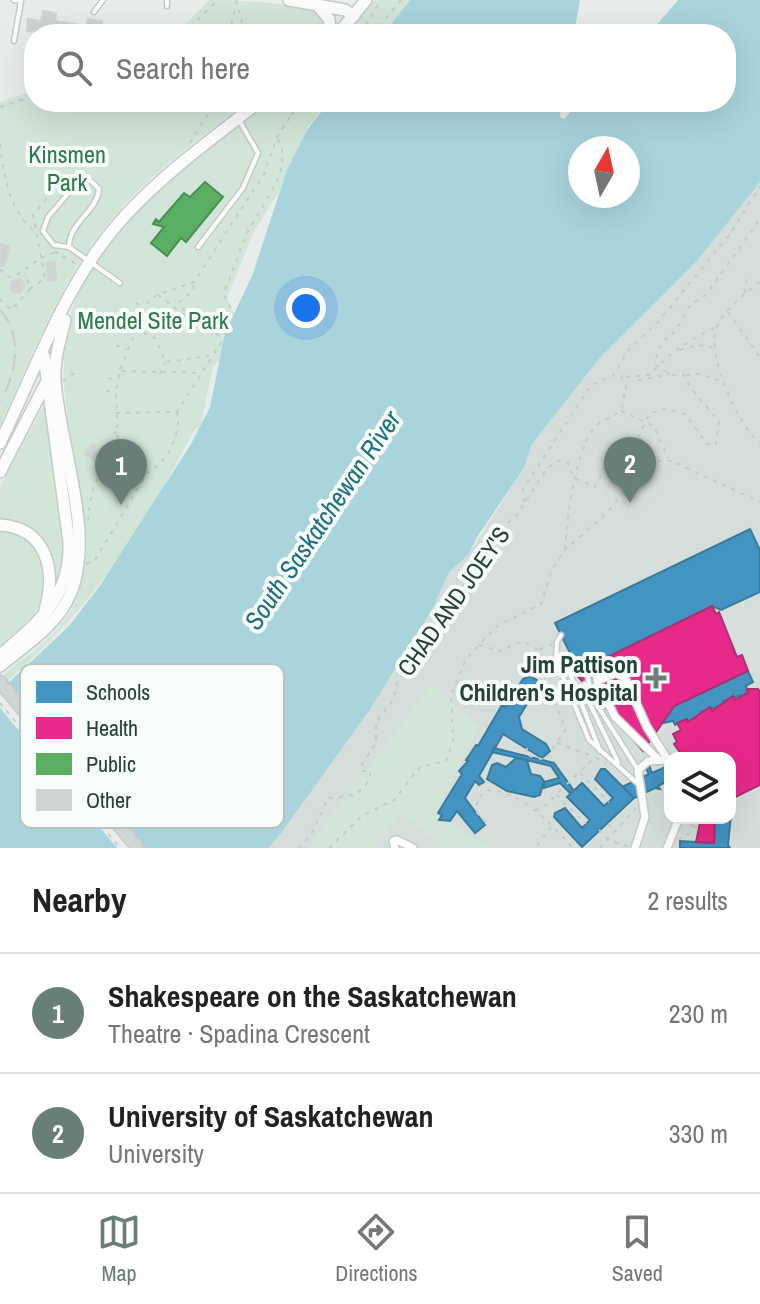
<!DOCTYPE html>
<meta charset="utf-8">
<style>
:root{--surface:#fff;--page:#f2f2f2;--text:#222;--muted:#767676;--line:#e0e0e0;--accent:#697e78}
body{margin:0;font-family:"Archivo Narrow",sans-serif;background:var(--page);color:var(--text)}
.controls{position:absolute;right:24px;bottom:24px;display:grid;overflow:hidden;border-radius:16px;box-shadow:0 8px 32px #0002}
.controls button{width:72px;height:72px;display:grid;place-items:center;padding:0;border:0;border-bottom:2px solid var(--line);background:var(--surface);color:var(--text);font:40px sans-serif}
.compass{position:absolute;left:568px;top:136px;width:72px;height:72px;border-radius:50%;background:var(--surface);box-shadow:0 8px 32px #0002;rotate:9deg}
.you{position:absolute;left:306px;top:308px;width:28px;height:28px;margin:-20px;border:6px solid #fff;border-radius:50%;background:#1a73e8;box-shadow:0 0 0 12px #1a73e833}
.badge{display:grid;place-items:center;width:52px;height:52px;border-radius:50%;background:var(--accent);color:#fff;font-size:26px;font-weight:700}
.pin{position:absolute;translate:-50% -66px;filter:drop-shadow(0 2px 4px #0008)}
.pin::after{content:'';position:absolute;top:42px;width:28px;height:24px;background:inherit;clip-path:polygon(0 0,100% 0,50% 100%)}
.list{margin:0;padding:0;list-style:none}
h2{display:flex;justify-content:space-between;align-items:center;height:104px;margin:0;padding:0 32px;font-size:34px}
h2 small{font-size:26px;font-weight:400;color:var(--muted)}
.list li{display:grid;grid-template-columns:52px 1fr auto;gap:24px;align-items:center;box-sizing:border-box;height:120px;padding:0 32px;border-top:2px solid var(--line)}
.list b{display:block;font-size:30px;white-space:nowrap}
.list p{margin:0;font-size:26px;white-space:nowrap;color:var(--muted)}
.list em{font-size:26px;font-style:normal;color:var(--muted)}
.icon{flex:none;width:44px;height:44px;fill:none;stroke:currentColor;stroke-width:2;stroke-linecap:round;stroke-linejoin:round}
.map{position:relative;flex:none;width:760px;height:848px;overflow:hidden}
.search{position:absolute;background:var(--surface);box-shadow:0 8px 32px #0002;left:24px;right:24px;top:24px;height:88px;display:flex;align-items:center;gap:20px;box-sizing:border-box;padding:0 28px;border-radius:32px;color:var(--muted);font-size:30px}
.sheet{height:344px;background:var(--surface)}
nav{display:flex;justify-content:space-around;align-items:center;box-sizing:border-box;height:112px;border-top:2px solid var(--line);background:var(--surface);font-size:22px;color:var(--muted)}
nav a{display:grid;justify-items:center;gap:4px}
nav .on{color:var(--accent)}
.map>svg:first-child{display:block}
.built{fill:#d6dedb;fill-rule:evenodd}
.green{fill:#d1e6d8}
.water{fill:#a9d4db;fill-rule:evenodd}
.pier{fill:#e8edeb}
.schools{fill:#4393c3;stroke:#3a7b9a;stroke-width:2}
.health{fill:#e7298a;stroke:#ac3072;stroke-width:2}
.public{fill:#5aae61;stroke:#4a8e55;stroke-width:2}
.building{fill:#cfd4d2;stroke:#d1d6d4;stroke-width:2}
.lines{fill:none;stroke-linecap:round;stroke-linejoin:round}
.lane-casing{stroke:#c5cac8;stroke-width:7}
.street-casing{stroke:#c5cac8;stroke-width:10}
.secondary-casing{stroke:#c3cbc8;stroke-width:14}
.primary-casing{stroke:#c3ccc9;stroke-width:15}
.path{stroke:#c3ccca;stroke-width:2;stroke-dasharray:4 6;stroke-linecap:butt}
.lane{stroke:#fcfcfc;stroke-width:4}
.street{stroke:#fcfcfc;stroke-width:7}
.secondary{stroke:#fcfcfc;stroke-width:11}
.primary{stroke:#cfd7d5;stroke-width:12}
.rail{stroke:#c9cdcc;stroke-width:2;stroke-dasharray:16 8;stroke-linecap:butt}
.path-bridge{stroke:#c3ccca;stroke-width:2;stroke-dasharray:4 6;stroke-linecap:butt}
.poi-dot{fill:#697e78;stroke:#f7fbf9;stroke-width:3}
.labels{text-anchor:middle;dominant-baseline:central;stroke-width:8;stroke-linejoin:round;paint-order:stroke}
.park-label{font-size:24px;fill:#2d7a4b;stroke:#f7fbf9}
.street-label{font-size:24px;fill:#24423a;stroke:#f7fbf9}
.poi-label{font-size:24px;font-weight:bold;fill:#24423a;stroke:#f7fbf9;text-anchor:end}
.water-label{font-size:26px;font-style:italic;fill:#1c6f80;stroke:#f7fbf9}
.key{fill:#f7fbf9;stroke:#b8c4c0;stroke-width:2}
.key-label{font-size:22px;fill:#24423a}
</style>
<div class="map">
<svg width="760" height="848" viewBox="0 0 760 848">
<rect width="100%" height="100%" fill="#e8edeb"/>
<path class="built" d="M760,182V848H268L371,708L433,608L449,572L473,547L524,468L532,444L599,359L637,321ZM670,758H730V818H670Z"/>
<g class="green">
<path d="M209,0C229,0 304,2 317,14C322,18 323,26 323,32L176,34Z"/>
<polygon points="374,0 410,0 382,34 348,34"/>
<path d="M34,91V102H246C195,142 141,180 101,232C57,290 30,360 0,426V102Z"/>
<path d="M270,102H327L306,129L292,171L254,231L227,298L237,321L223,356L213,367L201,425L194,430C146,524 90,612 8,680L3,675C25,657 50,640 66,618C121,539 38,409 72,310C102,223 198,154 270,102Z"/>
<path d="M44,405C53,465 76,535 54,593C60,557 41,521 0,520V487Z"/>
<path d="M0,528C39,534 60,576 37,610C28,624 12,635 0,645Z"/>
<polygon points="432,684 479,727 435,815 493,848 446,848 400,813 374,848 307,848"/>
</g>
<g class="water">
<polygon points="410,0 580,0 574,34 383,34"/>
<path d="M678,0H760V182L696,262L599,359L532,444L524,468L477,537L468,555L449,572L433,608L371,708L281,833L268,848H0V691L69,626L99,587L191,444L210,407L225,333L252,276L287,170L307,130L329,102H562L560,117L564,119L580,102H726V34H649ZM580,148H628V196H580Z"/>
</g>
<polygon class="pier" points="6,680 146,848 117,848 0,708 0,686"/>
<g class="schools">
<polygon points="750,529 760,550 760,592 721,610 712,606 579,671 555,623"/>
<polygon points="748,671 753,682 746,686 748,693 723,701 725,704 701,712 702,715 688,722 687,719 675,725 673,721 663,723 674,706"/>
<polygon points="530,676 537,680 537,688 519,717 522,729 546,744 550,751 542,758 503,734 479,776 484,782 479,785 475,781 465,798 485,825 475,833 457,811 450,821 439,820 442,815 438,813 462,774 459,771 468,761 466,760 476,745 478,746 502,705 505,707 523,679"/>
<polygon points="494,748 554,763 574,791 571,794 560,783 544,788 544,782 559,778 551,766 492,752"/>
<polygon points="516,758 527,760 531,774 540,776 544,781 540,795 534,797 507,791 487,779 492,765 497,763 506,767"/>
<polygon points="649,765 652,773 670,765 670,780 658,786 660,789 655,788 634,798 622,787 649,774 645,767"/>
<polygon points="601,769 605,769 634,798 582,847 554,817 555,813 565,808 582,828 590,820 567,797 582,783 604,806 613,798 595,779"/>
<polygon points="730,803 732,805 728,845 730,848 680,848 680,841 714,843 715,818 730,818"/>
</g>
<g class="health">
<polygon points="712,606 716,614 719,612 737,657 742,655 748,671 674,706 643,751 575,673"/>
<polygon points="747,689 758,689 760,692 760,785 731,799 732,805 730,803 730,758 684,758 674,744 677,742 673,734 681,730 677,723 687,719 688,722 710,707 712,711 733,696 735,700 748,693"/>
<polygon points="696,818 715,818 714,843 696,842 700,823 696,823"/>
</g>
<polygon class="public" points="205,182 223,197 186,242 181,238 167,256 151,243 164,227 153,224 156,219 159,222 184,193 190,197"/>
<g class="building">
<polygon points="43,11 56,13 55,21 86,26 88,19 102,21 100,34 27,31 28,19 41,21"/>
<polygon points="0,244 9,246 4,266 0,266"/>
<polygon points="47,262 55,262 56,281 48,281"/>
<circle cx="17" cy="286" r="7"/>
<polygon points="91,444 95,446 93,451 101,455 98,461 85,455"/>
</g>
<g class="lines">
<g class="lane-casing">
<g id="lane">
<polyline points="14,0 21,1 14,41"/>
<polyline points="167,6 167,0"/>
<polyline points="94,12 103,0"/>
<path d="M69,247C69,222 97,212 99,189L91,181H79L48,217L43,231L54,245L69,247L120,283"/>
<polyline points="198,247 243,188 258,153 239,120"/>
<polyline points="561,635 557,642 556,660 589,740 637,783"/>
<polyline points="573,660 567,666 600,751"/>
<polyline points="590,666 597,681"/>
<polyline points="586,668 592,697 638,770"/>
<polyline points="585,684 589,702 618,762"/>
</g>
</g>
<g class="street-casing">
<g id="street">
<polyline points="658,759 615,717 597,681 616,673 625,678 647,727 668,760"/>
<polyline points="395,848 393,841 397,840 413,848"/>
<polyline points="635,848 645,817 638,770 648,761 668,760 670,764"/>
<polyline points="667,848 679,818"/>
</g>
</g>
<g class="secondary-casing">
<g id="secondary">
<polyline points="289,0 345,10 354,16"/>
<polyline points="318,6 329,19 331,34"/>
<polyline points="338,34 366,0"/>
<path d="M0,443C37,367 66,280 124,217C164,173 212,139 259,102"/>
<polyline points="0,472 47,381"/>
<path d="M0,525C48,528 56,572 45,610"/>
<path d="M0,655C39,622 71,597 69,542L44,356"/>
<path d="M0,666C24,646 55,627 69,597C97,537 59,445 55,380C54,360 60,339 65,320"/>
</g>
</g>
<g class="primary-casing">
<polyline id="primary" points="0,682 138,848"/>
</g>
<g class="path">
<polyline points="236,0 245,34"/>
<polyline points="183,34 218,0"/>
<polyline points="229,34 235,9"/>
<polyline points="360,34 381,0"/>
<polyline points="373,34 401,0"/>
<polyline points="0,107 34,96"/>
<polyline points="291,115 309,102"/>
<polyline points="190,143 215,102"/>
<path d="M0,144C4,176 9,210 34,231"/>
<polyline points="54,251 78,265"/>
<path d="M0,269L9,277C27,273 38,255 55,253"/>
<path d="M760,282C744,295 726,307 717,326C705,353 738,426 760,443"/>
<polyline points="30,289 45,278 33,215 64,177"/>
<polyline points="745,293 747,276"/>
<polyline points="158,295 199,326 223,337"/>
<polyline points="0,299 11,310 30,289 25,273"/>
<polyline points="136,303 144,307"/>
<polyline points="179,303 193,290 194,282"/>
<polyline points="728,312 760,357"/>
<polyline points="125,325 155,338 166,362 209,356"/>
<path d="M226,335L235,316L225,297V290C233,272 238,253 246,236C258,208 297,168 277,138"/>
<polyline points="116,345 126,349"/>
<polyline points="680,350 697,345 712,347"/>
<polyline points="122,371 202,373"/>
<polyline points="160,374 165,363"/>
<polyline points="686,375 699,374 722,381"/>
<path d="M626,377L650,375C668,354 691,338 717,327"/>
<polyline points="108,378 118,380"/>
<polyline points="638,380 670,374"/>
<polyline points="63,381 75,373"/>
<polyline points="106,391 115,392"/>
<polyline points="621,411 654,426 668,459"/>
<polyline points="116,413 177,412 226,335 177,306"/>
<polyline points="104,462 116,431"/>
<polyline points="525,502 523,489 591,385 613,376 629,349 657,323 730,234 760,186"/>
<path d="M88,521C91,481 98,478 118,447L116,392L120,370L147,303L157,295L194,282L264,174L277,137L300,102"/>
<path d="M565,549C567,520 575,447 596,426C604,419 614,418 622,408L626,385L618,370"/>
<path d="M86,564L95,560L147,473C167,463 182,434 177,412"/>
<polyline points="479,645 499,651 523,641 538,650"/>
<polyline points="0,703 120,848"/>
<polyline points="557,743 592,756"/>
<polyline points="527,748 526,755 545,760 566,729 546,682 538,650 552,644"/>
<polyline points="580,773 609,802"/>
<polyline points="567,784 595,757 606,764"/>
<polyline points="556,795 586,824"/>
<polyline points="535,810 543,808 564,787"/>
<path d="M486,822L477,813V801L485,791C517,786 554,827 573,848"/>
<polyline points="608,824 616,831"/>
<polyline points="693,827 697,827 697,833"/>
<polyline points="599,830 609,840 629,847"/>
<polyline points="678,840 690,833 694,818"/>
<polyline points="537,846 552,826"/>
<path d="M298,848L310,837L328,798C349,797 367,795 371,771H363L361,766L376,743V723L393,700L397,682L424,649L434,626L472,574L482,551L488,547L491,537L517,515L547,468L561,460L568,463L574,478L595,487L609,459L634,447L649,414L665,409L685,414L707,444L716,445L719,421C707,406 691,392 684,375H671L656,365L657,352L668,336L676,331L690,305L706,295L760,219"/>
<polyline points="329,848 362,816 394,800 420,767 446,761 453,741 451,695 466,659 497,626 541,604 552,569 565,550 607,513 638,473 659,461 672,461 760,502"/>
<polyline points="600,848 636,808"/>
</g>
<use href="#lane" class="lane"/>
<use href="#street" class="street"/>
<use href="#secondary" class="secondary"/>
<use href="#primary" class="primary"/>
<path class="rail" d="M0,310C23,335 17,374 0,401"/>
<polyline class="path-bridge" points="0,674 145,848"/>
</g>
<path class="poi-dot" d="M652 666h8v8h8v8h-8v8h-8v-8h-8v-8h8z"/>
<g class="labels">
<g class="park-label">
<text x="67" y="154">Kinsmen<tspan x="67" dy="28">Park</tspan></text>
<text x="153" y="320">Mendel Site Park</text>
</g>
<g class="street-label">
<text transform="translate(453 601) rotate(-55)">CHAD AND JOEY'S</text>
</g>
<g class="poi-label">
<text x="638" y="664">Jim Pattison<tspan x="638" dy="28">Children's Hospital</tspan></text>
</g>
<g class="water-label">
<text transform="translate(322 520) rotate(-56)">South Saskatchewan River</text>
</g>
</g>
<rect x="20" y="664" width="264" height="164" rx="12" class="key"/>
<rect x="36" y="681" width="36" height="22" fill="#4393c3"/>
<rect x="36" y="717" width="36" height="22" fill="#e7298a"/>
<rect x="36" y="753" width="36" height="22" fill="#5aae61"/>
<rect x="36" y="789" width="36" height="22" fill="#cfd4d2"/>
<g class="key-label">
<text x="86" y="700">Schools</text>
<text x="86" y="736">Health</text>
<text x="86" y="772">Public</text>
<text x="86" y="808">Other</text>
</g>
</svg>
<div class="controls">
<button><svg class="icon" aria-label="layers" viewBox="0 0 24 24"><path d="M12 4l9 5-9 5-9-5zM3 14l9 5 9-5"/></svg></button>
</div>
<svg class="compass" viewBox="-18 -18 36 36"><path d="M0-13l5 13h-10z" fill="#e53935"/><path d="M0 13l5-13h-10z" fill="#767676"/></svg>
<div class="you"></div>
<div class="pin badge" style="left:121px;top:505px">1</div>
<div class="pin badge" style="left:630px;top:503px">2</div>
<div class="search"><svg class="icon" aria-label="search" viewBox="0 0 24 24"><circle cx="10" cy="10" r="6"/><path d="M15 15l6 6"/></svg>Search here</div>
</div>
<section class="sheet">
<h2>Nearby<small>2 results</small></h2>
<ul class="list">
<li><span class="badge">1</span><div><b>Shakespeare on the Saskatchewan</b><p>Theatre · Spadina Crescent</p></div><em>230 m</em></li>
<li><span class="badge">2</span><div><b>University of Saskatchewan</b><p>University</p></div><em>330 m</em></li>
</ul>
</section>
<nav>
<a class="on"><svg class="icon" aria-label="map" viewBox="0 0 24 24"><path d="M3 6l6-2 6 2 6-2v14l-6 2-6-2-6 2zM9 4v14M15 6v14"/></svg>Map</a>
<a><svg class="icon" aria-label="directions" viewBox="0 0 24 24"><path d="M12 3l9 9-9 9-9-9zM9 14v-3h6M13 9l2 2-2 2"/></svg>Directions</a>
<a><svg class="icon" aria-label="saved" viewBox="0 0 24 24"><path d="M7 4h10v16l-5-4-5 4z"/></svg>Saved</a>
</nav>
